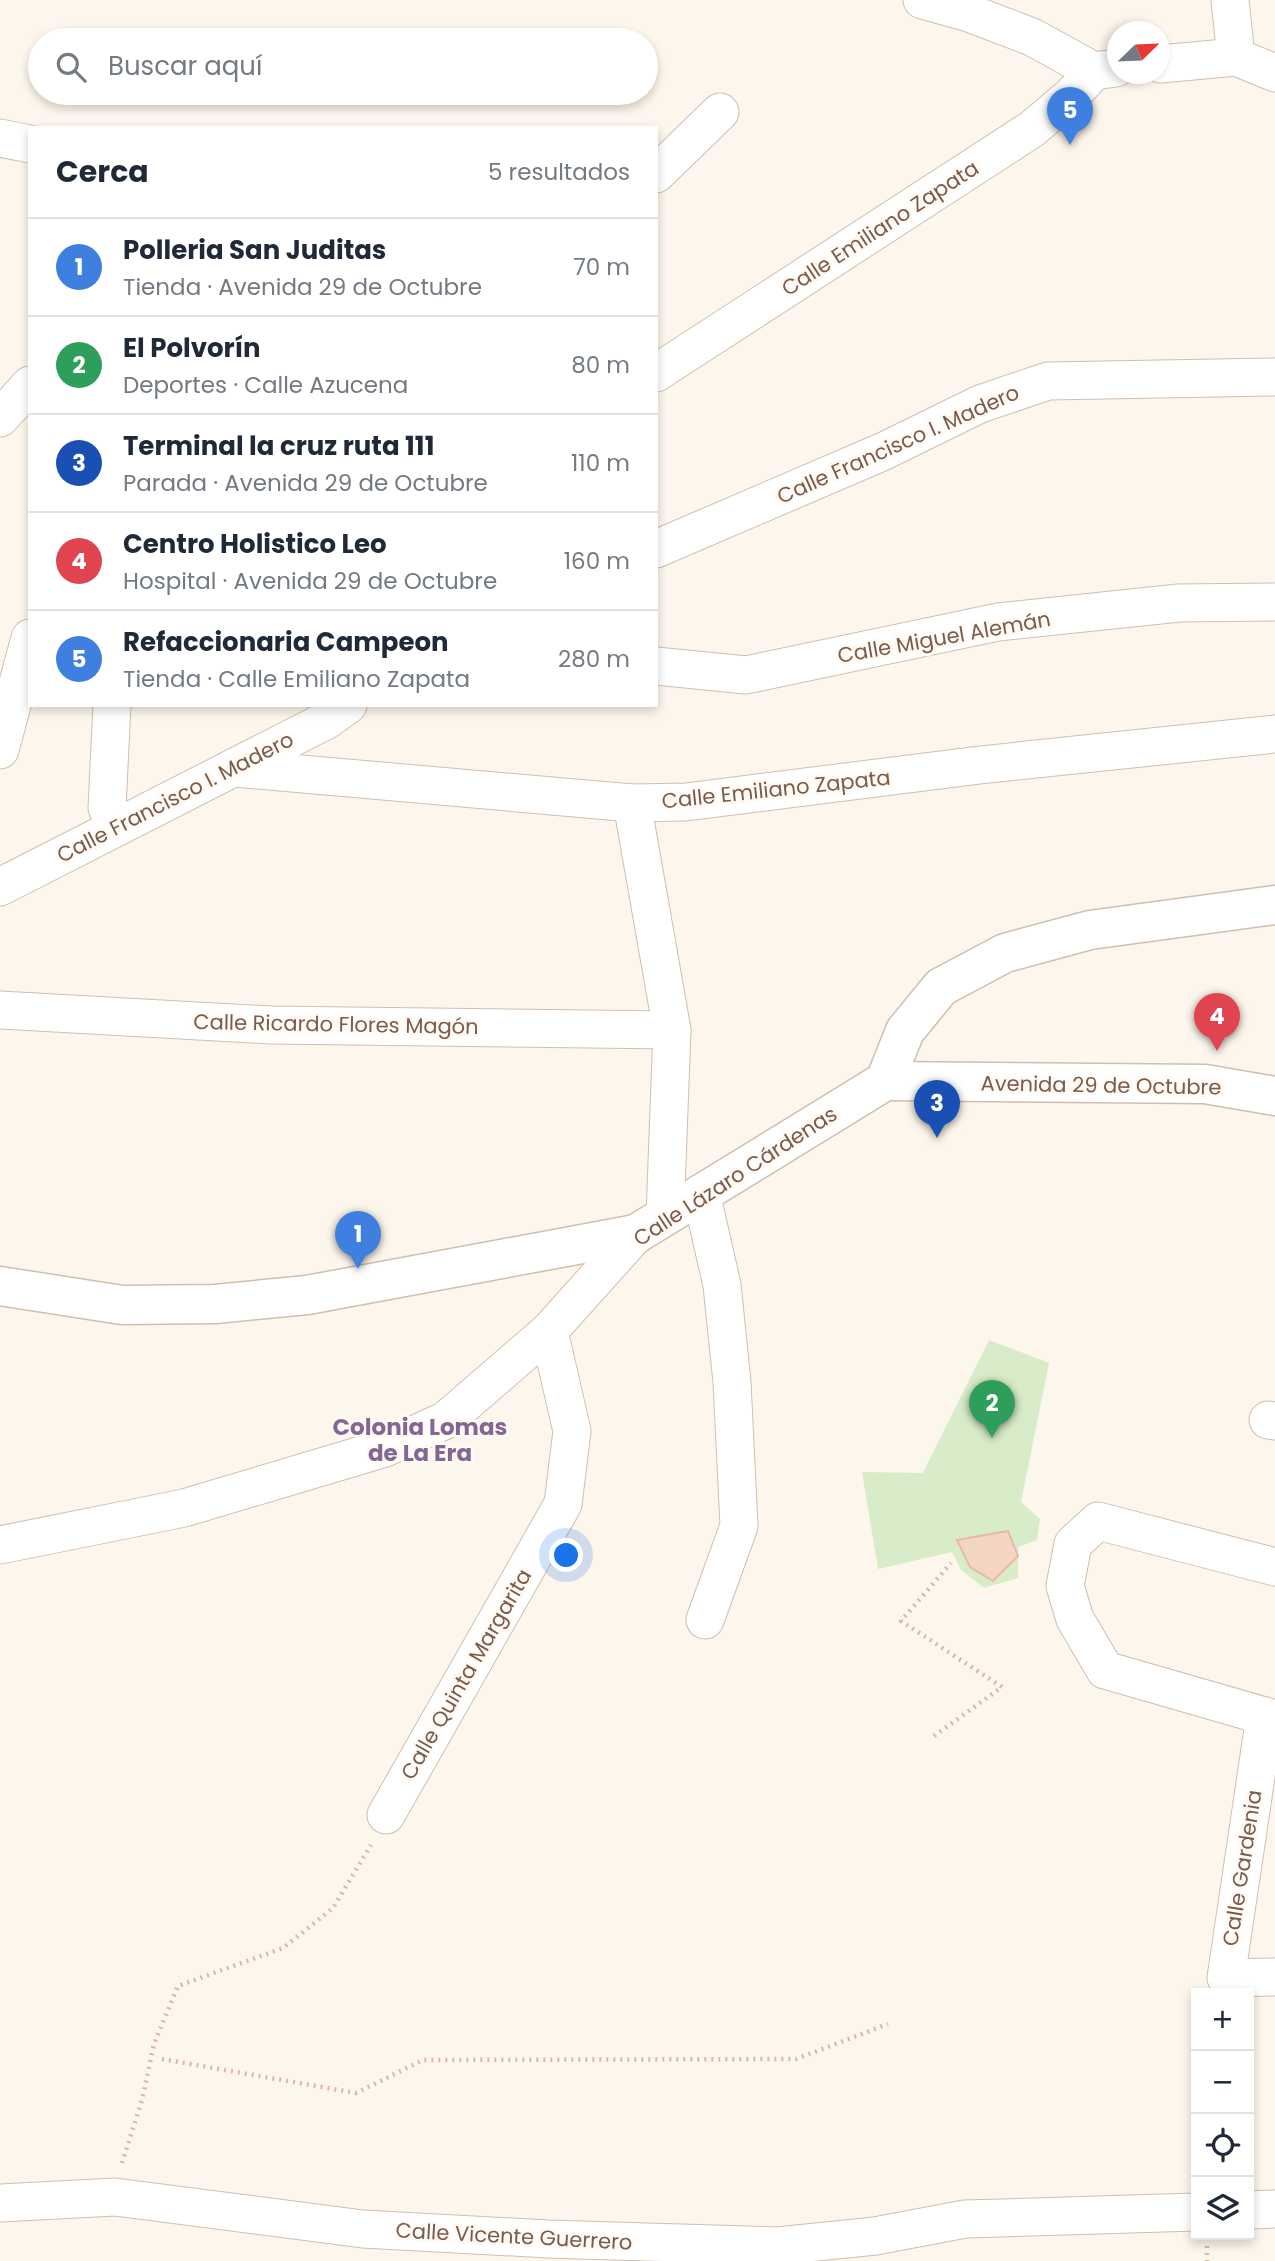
<!DOCTYPE html>
<html lang="es">
<meta charset="utf-8">
<style>
:root{--surface:#fff;--page:#f6f6f7;--text:#1f2937;--muted:#747a83;--line:#e0e1e3;--accent:#db2777}
body{margin:0;font-family:Poppins,sans-serif;background:var(--page);color:var(--text)}
.controls{position:absolute;right:21px;bottom:21px;display:grid;overflow:hidden;border-radius:0px;box-shadow:0 4px 10px #0003}
.controls button{width:63px;height:63px;display:grid;place-items:center;padding:0;border:0;border-bottom:2px solid var(--line);background:var(--surface);color:var(--text);font:35px sans-serif}
.compass{position:absolute;left:1107px;top:21px;width:63px;height:63px;border-radius:50%;background:var(--surface);box-shadow:0 4px 10px #0003;rotate:67deg}
.you{position:absolute;left:567px;top:1556px;width:24px;height:24px;margin:-18px;border:5px solid #fff;border-radius:50%;background:#1a73e8;box-shadow:0 0 0 10px #1a73e833}
.badge{display:grid;place-items:center;width:46px;height:46px;border-radius:50%;background:var(--accent);color:#fff;font-size:23px;font-weight:700}
.pin{position:absolute;translate:-50% -58px;filter:drop-shadow(0 2px 4px #0008)}
.pin::after{content:'';position:absolute;top:37px;width:24px;height:21px;background:inherit;clip-path:polygon(0 0,100% 0,50% 100%)}
.list{margin:0;padding:0;list-style:none}
h2{display:flex;justify-content:space-between;align-items:center;height:91px;margin:0;padding:0 28px;font-size:30px}
h2 small{font-size:23px;font-weight:400;color:var(--muted)}
.list li{display:grid;grid-template-columns:46px 1fr auto;gap:21px;align-items:center;box-sizing:border-box;height:98px;padding:0 28px;border-top:2px solid var(--line)}
.list b{display:block;font-size:26px;white-space:nowrap}
.list p{margin:0;font-size:23px;white-space:nowrap;color:var(--muted)}
.list em{font-size:23px;font-style:normal;color:var(--muted)}
.icon{flex:none;width:38px;height:38px;fill:none;stroke:currentColor;stroke-width:2;stroke-linecap:round;stroke-linejoin:round}
.map{position:relative;flex:none;width:1275px;height:2261px;overflow:hidden}
.search{position:absolute;background:var(--surface);box-shadow:0 4px 10px #0003;left:28px;top:28px;width:630px;height:77px;display:flex;align-items:center;gap:18px;box-sizing:border-box;padding:0 24px;border-radius:38px;color:var(--muted);font-size:26px}
.panel{position:absolute;background:var(--surface);box-shadow:0 4px 10px #0003;left:28px;top:126px;width:630px;height:581px;border-radius:0px}
.map>svg:first-child{display:block}
.green{fill:#d8ecc9}
.building{fill:#f3d5c3;stroke:#e6bba3;stroke-width:2}
.lines{fill:none;stroke-linecap:round;stroke-linejoin:round}
.minor-casing{stroke:#d1beb0;stroke-width:39}
.tertiary-casing{stroke:#d1beb0;stroke-width:41}
.path{stroke:#d9b8a5;stroke-width:4.5;stroke-dasharray:2 5;stroke-linecap:butt}
.minor{stroke:#fff;stroke-width:37}
.tertiary{stroke:#fff;stroke-width:38}
.labels{text-anchor:middle;dominant-baseline:central;stroke-width:6;stroke-linejoin:round;paint-order:stroke}
.street-label{font-size:21px;fill:#7a5c4d;stroke:#fffaf3}
.neighbourhood-label{font-size:23px;font-weight:bold;fill:#846695;stroke:#fffaf3}
</style>
<div class="map">
<svg width="1275" height="2261" viewBox="0 0 1275 2261">
<rect width="100%" height="100%" fill="#fdf6ec"/>
<polygon class="green" points="989,1340 1049,1363 1021,1502 1040,1519 1037,1540 1018,1547 1018,1578 984,1588 961,1570 952,1552 878,1569 862,1472 923,1473"/>
<polygon class="building" points="1008,1531 1018,1556 993,1581 970,1567 957,1540"/>
<g class="lines">
<g class="minor-casing">
<g id="minor">
<polyline points="922,0 969,13 1032,37 1094,71 1116,68"/>
<polyline points="1230,0 1236,57"/>
<polyline points="1160,64 1236,57 1275,73"/>
<polyline points="0,138 30,144"/>
<polyline points="656,174 720,112"/>
<polyline points="656,373 1032,129 1072,95 1094,71"/>
<polyline points="0,418 30,385"/>
<polyline points="656,549 882,452 980,404 1048,381 1275,377"/>
<polyline points="656,666 746,675 998,622 1179,603 1275,602"/>
<polyline points="112,705 107,808 119,825"/>
<polyline points="0,750 30,638"/>
<polyline points="234,768 632,803 686,802 980,765 1275,734"/>
<polyline points="632,803 672,1030 665,1216"/>
<polyline points="0,887 327,720 348,705"/>
<polyline points="0,1010 271,1025 672,1030"/>
<polyline points="701,1193 722,1285 732,1382 739,1526 705,1620"/>
<polyline points="1268,1420 1275,1421"/>
<polyline points="0,1545 184,1508 385,1448 446,1420 549,1331 636,1234"/>
<polyline points="1275,1567 1098,1521 1073,1544 1065,1586 1075,1619 1105,1670 1275,1719"/>
<polyline points="1265,1716 1226,1978 1275,1977"/>
<polyline points="386,1815 563,1504 572,1431 549,1331"/>
<polyline points="0,2203 115,2197 363,2229 548,2239 778,2246 875,2236 965,2219 1196,2212"/>
<polyline points="1249,2210 1275,2209"/>
</g>
</g>
<g class="tertiary-casing">
<g id="tertiary">
<polyline points="885,1081 1205,1084 1275,1096"/>
<polyline points="0,1286 122,1305 215,1304 307,1295 636,1234 885,1081 905,1031 941,987 1005,953 1090,930 1275,905"/>
</g>
</g>
<g class="path">
<polyline points="934,1736 1002,1687 901,1621 951,1563"/>
<polyline points="162,2059 356,2093 423,2060 796,2059 888,2024"/>
<polyline points="122,2163 142,2100 154,2044 178,1986 283,1948 333,1908 371,1845"/>
<polyline points="1207,2246 1207,2261"/>
</g>
<use href="#minor" class="minor"/>
<use href="#tertiary" class="tertiary"/>
</g>
<g class="labels">
<g class="street-label">
<text transform="translate(880 228) rotate(-33)">Calle Emiliano Zapata</text>
<text transform="translate(898 444) rotate(-24)">Calle Francisco I. Madero</text>
<text transform="translate(944 637) rotate(-10)">Calle Miguel Alemán</text>
<text transform="translate(776 789) rotate(-6)">Calle Emiliano Zapata</text>
<text transform="translate(175 797) rotate(-27)">Calle Francisco I. Madero</text>
<text transform="translate(336 1024) rotate(1)">Calle Ricardo Flores Magón</text>
<text transform="translate(1101 1085) rotate(1)">Avenida 29 de Octubre</text>
<text transform="translate(735 1176) rotate(-33)">Calle Lázaro Cárdenas</text>
<text transform="translate(466 1674) rotate(-60)">Calle Quinta Margarita</text>
<text transform="translate(1242 1868) rotate(-81)">Calle Gardenia</text>
<text transform="translate(514 2236) rotate(3)">Calle Vicente Guerrero</text>
</g>
<g class="neighbourhood-label">
<text x="420" y="1427">Colonia Lomas<tspan x="420" dy="26">de La Era</tspan></text>
</g>
</g>
</svg>
<div class="controls">
<button>+</button>
<button>−</button>
<button><svg class="icon" aria-label="locate" viewBox="0 0 24 24"><circle cx="12" cy="12" r="6"/><path d="M12 2v4M12 18v4M2 12h4M18 12h4"/></svg></button>
<button><svg class="icon" aria-label="layers" viewBox="0 0 24 24"><path d="M12 4l9 5-9 5-9-5zM3 14l9 5 9-5"/></svg></button>
</div>
<svg class="compass" viewBox="-18 -18 36 36"><path d="M0-13l5 13h-10z" fill="#e53935"/><path d="M0 13l5-13h-10z" fill="#747a83"/></svg>
<div class="you"></div>
<div class="pin badge" style="left:358px;top:1269px;background:#3f7fe0">1</div>
<div class="pin badge" style="left:992px;top:1438px;background:#2e9e5b">2</div>
<div class="pin badge" style="left:937px;top:1138px;background:#1a4fb4">3</div>
<div class="pin badge" style="left:1217px;top:1051px;background:#e0444e">4</div>
<div class="pin badge" style="left:1070px;top:145px;background:#3f7fe0">5</div>
<div class="search"><svg class="icon" aria-label="search" viewBox="0 0 24 24"><circle cx="10" cy="10" r="6"/><path d="M15 15l6 6"/></svg>Buscar aquí</div>
<section class="panel">
<h2>Cerca<small>5 resultados</small></h2>
<ul class="list">
<li><span class="badge" style="background:#3f7fe0">1</span><div><b>Polleria San Juditas</b><p>Tienda · Avenida 29 de Octubre</p></div><em>70 m</em></li>
<li><span class="badge" style="background:#2e9e5b">2</span><div><b>El Polvorín</b><p>Deportes · Calle Azucena</p></div><em>80 m</em></li>
<li><span class="badge" style="background:#1a4fb4">3</span><div><b>Terminal la cruz ruta 111</b><p>Parada · Avenida 29 de Octubre</p></div><em>110 m</em></li>
<li><span class="badge" style="background:#e0444e">4</span><div><b>Centro Holistico Leo</b><p>Hospital · Avenida 29 de Octubre</p></div><em>160 m</em></li>
<li><span class="badge" style="background:#3f7fe0">5</span><div><b>Refaccionaria Campeon</b><p>Tienda · Calle Emiliano Zapata</p></div><em>280 m</em></li>
</ul>
</section>
</div>
